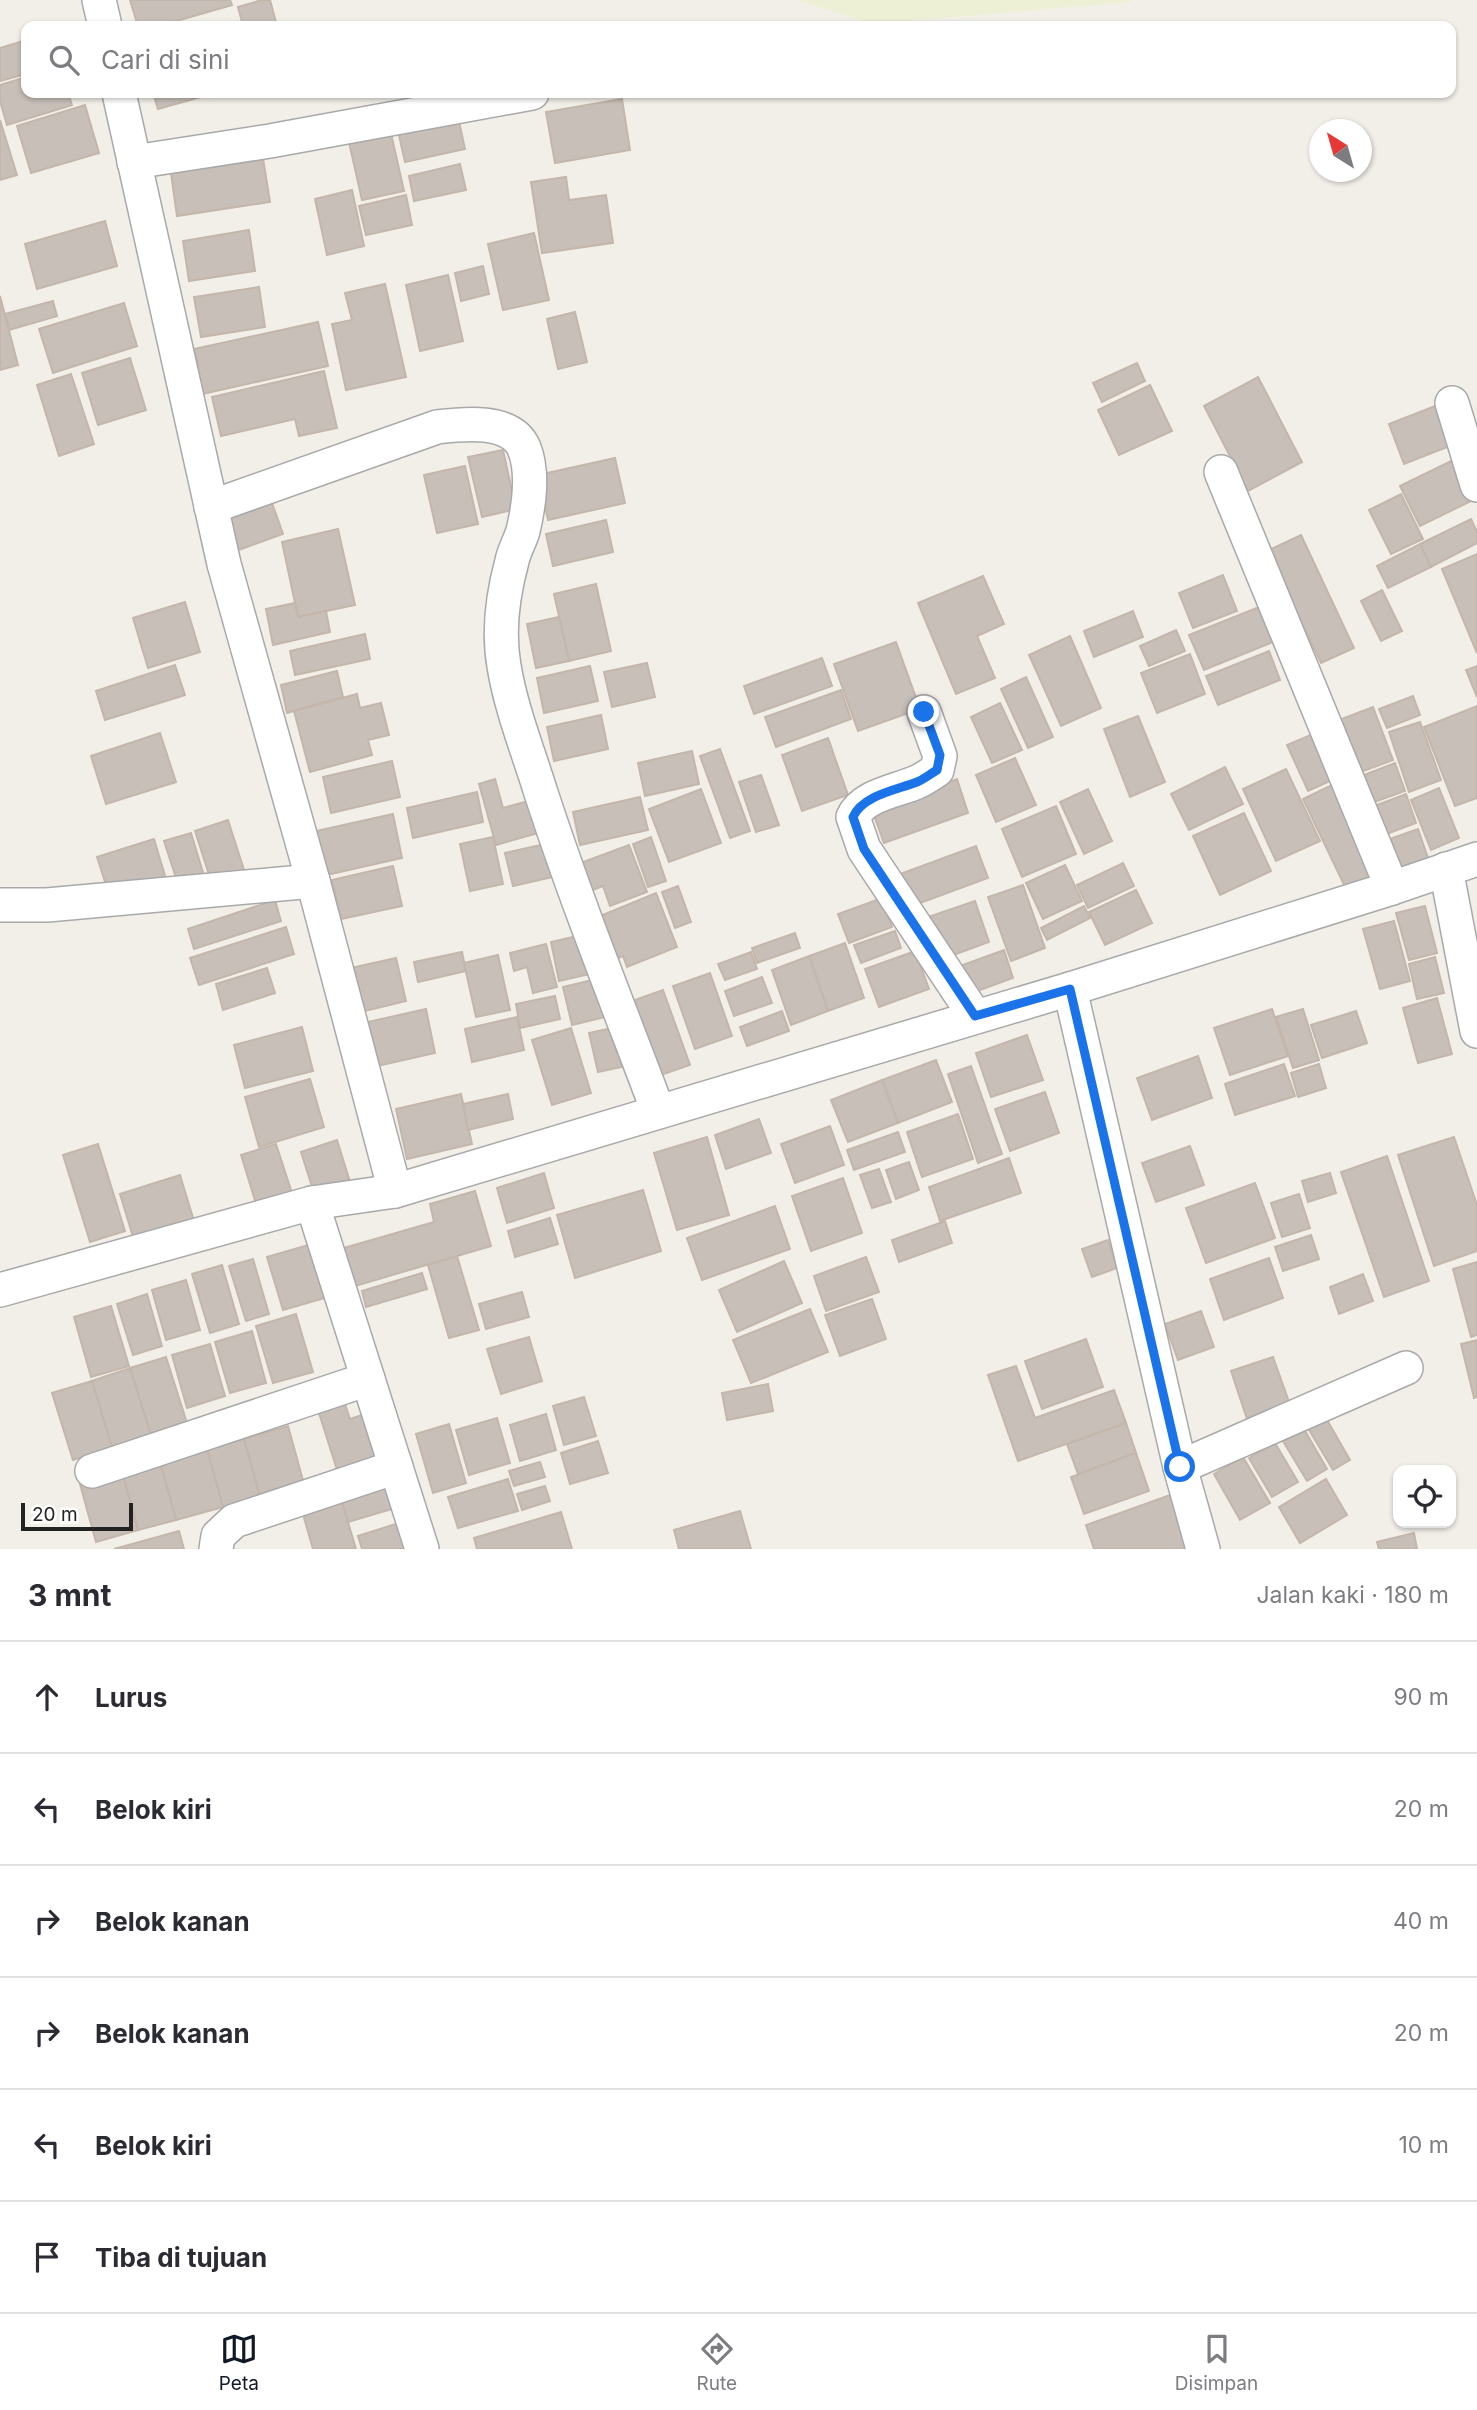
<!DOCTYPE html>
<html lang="id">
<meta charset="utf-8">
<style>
:root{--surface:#fff;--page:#f7f7f7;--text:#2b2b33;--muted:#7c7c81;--line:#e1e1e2;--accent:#111827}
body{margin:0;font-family:Inter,sans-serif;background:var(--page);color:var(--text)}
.controls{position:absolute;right:21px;bottom:21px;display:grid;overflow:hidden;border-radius:14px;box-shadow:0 2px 5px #0004}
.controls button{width:63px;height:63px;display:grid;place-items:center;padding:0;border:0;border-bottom:2px solid var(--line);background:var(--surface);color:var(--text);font:35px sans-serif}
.compass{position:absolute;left:1309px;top:119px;width:63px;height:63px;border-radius:50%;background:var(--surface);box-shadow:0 2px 5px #0004;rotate:323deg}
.scale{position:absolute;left:21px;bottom:18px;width:112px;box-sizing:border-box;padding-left:7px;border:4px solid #222;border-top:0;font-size:19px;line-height:24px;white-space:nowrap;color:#222;-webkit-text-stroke:5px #fff;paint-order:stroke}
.stop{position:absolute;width:21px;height:21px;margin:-16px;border:5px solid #1a73e8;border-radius:50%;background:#fff}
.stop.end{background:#1a73e8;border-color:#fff;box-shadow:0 2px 7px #0008}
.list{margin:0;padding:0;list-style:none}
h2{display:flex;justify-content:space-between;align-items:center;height:91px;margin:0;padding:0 28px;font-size:30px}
h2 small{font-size:23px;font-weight:400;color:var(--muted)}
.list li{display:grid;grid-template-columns:46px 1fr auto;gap:21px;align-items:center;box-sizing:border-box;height:112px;padding:0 28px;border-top:2px solid var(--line)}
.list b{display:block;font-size:26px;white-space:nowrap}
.list em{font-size:23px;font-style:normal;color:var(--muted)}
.icon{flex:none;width:38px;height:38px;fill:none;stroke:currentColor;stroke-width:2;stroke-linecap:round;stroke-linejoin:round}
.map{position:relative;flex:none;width:1477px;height:1549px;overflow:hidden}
.search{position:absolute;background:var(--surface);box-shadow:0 2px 5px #0004;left:21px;right:21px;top:21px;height:77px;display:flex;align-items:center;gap:18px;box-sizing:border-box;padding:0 24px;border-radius:14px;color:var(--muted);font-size:26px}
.sheet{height:763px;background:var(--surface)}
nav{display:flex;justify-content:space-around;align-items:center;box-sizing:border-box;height:98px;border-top:2px solid var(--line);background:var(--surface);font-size:19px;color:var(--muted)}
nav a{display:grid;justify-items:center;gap:4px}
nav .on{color:var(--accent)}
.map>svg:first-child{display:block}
.farmland{fill:#eef0d5}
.building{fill:#c7bfb8;stroke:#c4b6ab;stroke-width:2}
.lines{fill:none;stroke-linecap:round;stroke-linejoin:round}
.minor-casing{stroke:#a9a9a9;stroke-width:36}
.minor{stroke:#fff;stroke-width:33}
.route{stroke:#1a73e8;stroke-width:9}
</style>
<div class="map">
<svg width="1477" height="1549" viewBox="0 0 1477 1549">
<rect width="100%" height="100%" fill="#f2efe9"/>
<polygon class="farmland" points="797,0 1130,0 1131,2 872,24"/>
<g class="building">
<polygon points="130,0 230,0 232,5 159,26 138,26"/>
<polygon points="262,0 270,0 277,26 243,26 238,7"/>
<polygon points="26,40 26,74 0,81 0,48"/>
<polygon points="26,77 26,93 68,93 72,105 7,125 0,101 0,85"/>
<polygon points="153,93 215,93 158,109"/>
<polygon points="622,99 630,150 555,163 546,112"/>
<polygon points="85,105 99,153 31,173 17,126"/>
<polygon points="458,117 465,149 405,162 398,131"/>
<polygon points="0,120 17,175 0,180"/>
<polygon points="390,129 404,191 362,200 348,138"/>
<polygon points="262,152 270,202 177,216 170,166"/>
<polygon points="460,164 466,190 414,201 409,176"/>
<polygon points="566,177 569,200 606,195 613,243 542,253 531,182"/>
<polygon points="352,190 364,246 327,255 315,199"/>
<polygon points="406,195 412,225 366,235 359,206"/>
<polygon points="105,221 117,266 37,289 25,244"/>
<polygon points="249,230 255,271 189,281 183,241"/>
<polygon points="534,233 549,300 503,310 488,244"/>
<polygon points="483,266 489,294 461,301 455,273"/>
<polygon points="448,275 463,341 420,351 406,285"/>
<polygon points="385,284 406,377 346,390 332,324 352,320 345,293"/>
<polygon points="259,287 265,327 201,337 194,297"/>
<polygon points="0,296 18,365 0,370"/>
<polygon points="53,301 57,316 9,330 5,314"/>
<polygon points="124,303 137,346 53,373 39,329"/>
<polygon points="575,312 587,362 558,369 547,319"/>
<polygon points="318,322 328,366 189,397 182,369 198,365 194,349"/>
<polygon points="130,358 146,410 98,425 82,373"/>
<polygon points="1137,363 1145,381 1102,402 1093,383"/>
<polygon points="324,371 337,428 299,436 295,419 221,436 212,397"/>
<polygon points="71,374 94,444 59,456 37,385"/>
<polygon points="1258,377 1302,462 1248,491 1204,406"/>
<polygon points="1150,385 1172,431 1119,455 1098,410"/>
<polygon points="1435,406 1450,446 1404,464 1389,424"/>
<polygon points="503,450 516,509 482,517 468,457"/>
<polygon points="615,458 625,503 548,520 538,475"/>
<polygon points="1453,460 1473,500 1420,526 1400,486"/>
<polygon points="465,466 478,524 437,533 424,475"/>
<polygon points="1401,494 1423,539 1391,554 1369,510"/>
<polygon points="272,503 283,534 236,551 224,520"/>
<polygon points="1471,519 1477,532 1477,543 1431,567 1420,544"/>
<polygon points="606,520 613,552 553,566 546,534"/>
<polygon points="338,529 355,605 298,617 282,542"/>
<polygon points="1301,535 1354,648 1321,663 1267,551"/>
<polygon points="1420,544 1431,567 1388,588 1377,566"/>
<polygon points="1477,554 1477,653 1442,569"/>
<polygon points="1223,575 1237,611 1193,628 1179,593"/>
<polygon points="983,576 1004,624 977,636 995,678 956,694 918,603"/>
<polygon points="596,584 611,651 569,661 554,594"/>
<polygon points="1382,590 1402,631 1381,641 1361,601"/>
<polygon points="185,602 200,652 148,668 133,618"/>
<polygon points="295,603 298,617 326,611 330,632 273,645 266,609"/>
<polygon points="1264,605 1278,640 1204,670 1189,635"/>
<polygon points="1133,611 1143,637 1094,657 1084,631"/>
<polygon points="559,617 569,661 536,668 527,624"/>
<polygon points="1176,630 1185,651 1149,666 1140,646"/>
<polygon points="365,634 370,659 295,675 290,651"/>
<polygon points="1070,636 1101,708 1061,726 1029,655"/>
<polygon points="896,642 920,709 858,731 834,664"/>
<polygon points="1269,651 1280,680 1218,705 1206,676"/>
<polygon points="1190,654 1205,694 1157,713 1141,673"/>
<polygon points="822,658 832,686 754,714 744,686"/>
<polygon points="647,663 655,697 612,707 604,672"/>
<polygon points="175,665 185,695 105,720 96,691"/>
<polygon points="590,666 598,701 544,713 537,678"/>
<polygon points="1477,666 1477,697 1466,670"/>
<polygon points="337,671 343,697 287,713 281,685"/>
<polygon points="1026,677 1053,737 1028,748 1001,689"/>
<polygon points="841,690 851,719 776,747 765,717"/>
<polygon points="357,694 360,708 381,703 389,735 368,740 372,755 310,772 294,711"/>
<polygon points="1413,696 1420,715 1387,728 1379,709"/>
<polygon points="1000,703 1022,750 992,763 971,717"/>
<polygon points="1477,706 1477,798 1455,806 1424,727"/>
<polygon points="1373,707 1393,760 1355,774 1336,721"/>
<polygon points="601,715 608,749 554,761 547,727"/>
<polygon points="1138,716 1165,782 1130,797 1104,729"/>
<polygon points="1420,722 1441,780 1409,792 1389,732"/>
<polygon points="1320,731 1341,776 1308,791 1287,745"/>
<polygon points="160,733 176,782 106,804 91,756"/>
<polygon points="828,738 848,795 802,811 782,755"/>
<polygon points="720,749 750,831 730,838 700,756"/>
<polygon points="692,751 699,784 645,796 638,763"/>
<polygon points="1015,758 1036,805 996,822 976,775"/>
<polygon points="392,761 400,797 331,813 323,777"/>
<polygon points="1395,763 1405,791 1366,805 1356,778"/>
<polygon points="1225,767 1243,804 1189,830 1171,794"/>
<polygon points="1286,769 1320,841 1276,861 1243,789"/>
<polygon points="761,775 779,825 756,832 739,782"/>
<polygon points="495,779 503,808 536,799 545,831 496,845 479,784"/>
<polygon points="957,779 968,813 884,843 872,810"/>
<polygon points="1338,782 1382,873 1347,891 1303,799"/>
<polygon points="1439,788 1459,838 1431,850 1411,800"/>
<polygon points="701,789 721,843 669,862 649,809"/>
<polygon points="1088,789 1112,841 1084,854 1060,802"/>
<polygon points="477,792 483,822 413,838 407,808"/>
<polygon points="1406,794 1416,823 1379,837 1369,808"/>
<polygon points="640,797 648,830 580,845 573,812"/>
<polygon points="1056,806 1076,854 1022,877 1002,829"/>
<polygon points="1244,813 1271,871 1220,895 1193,836"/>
<polygon points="393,814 402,858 322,876 312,832"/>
<polygon points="228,820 245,873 212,884 195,831"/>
<polygon points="1418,829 1429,861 1392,874 1381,842"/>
<polygon points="191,833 205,879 179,887 164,841"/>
<polygon points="493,837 503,884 470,891 460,844"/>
<polygon points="651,837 666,881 648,887 633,844"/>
<polygon points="154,839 166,879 110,897 97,857"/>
<polygon points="550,843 557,876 513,886 505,853"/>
<polygon points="629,845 647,892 610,906 603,886 585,893 575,865"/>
<polygon points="976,846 988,878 912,906 900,874"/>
<polygon points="1123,863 1134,886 1088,908 1077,885"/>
<polygon points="1065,865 1082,901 1043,919 1026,883"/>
<polygon points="393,866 402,906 341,919 332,880"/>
<polygon points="1023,885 1045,948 1011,961 988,897"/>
<polygon points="678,886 691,922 675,928 662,892"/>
<polygon points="1136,890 1152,923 1105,945 1089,912"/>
<polygon points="656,893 677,947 627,967 623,956 616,959 600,916"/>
<polygon points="882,898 892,927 849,943 838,914"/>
<polygon points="275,900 281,921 194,949 188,929"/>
<polygon points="975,901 989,942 940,960 925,918"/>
<polygon points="1084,906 1090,918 1047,940 1041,928"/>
<polygon points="1425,906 1437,953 1409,960 1396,913"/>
<polygon points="1394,921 1410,981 1380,989 1363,929"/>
<polygon points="286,927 294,954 199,985 190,958"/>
<polygon points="895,931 901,948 861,963 854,945"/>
<polygon points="795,933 800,948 757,963 752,948"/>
<polygon points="586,934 594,973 559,981 551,942"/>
<polygon points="845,943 864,998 828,1011 809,956"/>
<polygon points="546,944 557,987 533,993 527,967 514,971 510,953"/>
<polygon points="1004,950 1013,978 964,996 954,968"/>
<polygon points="915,951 929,989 879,1007 865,969"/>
<polygon points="462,952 466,971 418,982 414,962"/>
<polygon points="751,952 757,969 725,980 718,964"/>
<polygon points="498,955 510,1010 476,1017 464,963"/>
<polygon points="809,956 828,1011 791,1025 772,970"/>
<polygon points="1435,957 1444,993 1417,999 1409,964"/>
<polygon points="396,958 406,1001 352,1014 342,970"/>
<polygon points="267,968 275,993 223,1010 216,984"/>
<polygon points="710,973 732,1036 695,1049 673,986"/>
<polygon points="762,977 772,1003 734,1016 725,991"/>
<polygon points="601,978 609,1016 572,1025 563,987"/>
<polygon points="663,990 690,1065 655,1077 629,1002"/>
<polygon points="555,996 560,1019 520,1028 516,1004"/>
<polygon points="1437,998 1452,1054 1418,1063 1403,1008"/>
<polygon points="426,1009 435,1053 377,1066 368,1022"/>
<polygon points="1272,1009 1288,1056 1230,1075 1214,1028"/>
<polygon points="1303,1009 1319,1060 1293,1068 1276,1017"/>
<polygon points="782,1011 789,1031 747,1046 740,1027"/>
<polygon points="1356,1011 1367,1043 1322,1058 1311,1025"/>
<polygon points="517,1017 524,1050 472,1062 465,1029"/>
<polygon points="302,1027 313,1071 245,1088 234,1045"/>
<polygon points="617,1027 626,1066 598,1072 589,1033"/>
<polygon points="571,1028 591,1093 552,1105 532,1040"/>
<polygon points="1027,1035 1043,1080 991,1097 976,1053"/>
<polygon points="1198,1056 1212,1098 1152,1120 1137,1078"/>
<polygon points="936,1060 952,1102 898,1123 882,1080"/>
<polygon points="1284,1064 1295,1096 1235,1115 1225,1084"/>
<polygon points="1319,1064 1326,1088 1298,1097 1291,1073"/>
<polygon points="971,1066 1002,1154 978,1163 948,1074"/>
<polygon points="310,1079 324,1127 259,1147 245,1097"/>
<polygon points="882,1080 898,1123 848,1142 831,1100"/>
<polygon points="1045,1092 1059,1133 1010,1151 995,1109"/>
<polygon points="461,1094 472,1144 407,1159 396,1109"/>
<polygon points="508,1094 513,1119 468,1130 463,1104"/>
<polygon points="958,1114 973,1159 922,1177 907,1132"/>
<polygon points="759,1119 771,1153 726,1169 715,1135"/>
<polygon points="830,1126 844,1165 795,1183 781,1144"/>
<polygon points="898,1132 905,1152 854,1170 847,1150"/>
<polygon points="707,1137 729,1215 677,1230 654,1153"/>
<polygon points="1454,1137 1477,1205 1477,1251 1434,1266 1398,1155"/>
<polygon points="337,1140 351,1185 315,1196 301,1152"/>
<polygon points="98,1144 125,1231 90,1242 63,1155"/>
<polygon points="276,1144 293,1196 257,1207 241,1155"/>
<polygon points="1190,1146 1204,1185 1156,1202 1142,1163"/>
<polygon points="1387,1156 1429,1281 1384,1297 1341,1172"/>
<polygon points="1009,1158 1021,1193 940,1221 929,1187"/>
<polygon points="909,1162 919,1190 896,1199 886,1170"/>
<polygon points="879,1169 891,1202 872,1208 860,1175"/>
<polygon points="544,1173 554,1208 507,1223 497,1188"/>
<polygon points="1330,1173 1336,1193 1308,1202 1302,1181"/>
<polygon points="180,1175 197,1231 137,1250 120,1194"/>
<polygon points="843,1178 862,1233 811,1251 792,1196"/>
<polygon points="1255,1183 1275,1238 1206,1263 1186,1208"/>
<polygon points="643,1190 661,1251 575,1278 557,1215"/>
<polygon points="475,1191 491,1246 355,1286 344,1248 434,1222 430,1204"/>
<polygon points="1299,1194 1310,1228 1282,1237 1271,1203"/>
<polygon points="775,1206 790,1249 702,1280 687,1238"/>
<polygon points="550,1218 558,1244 515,1257 508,1231"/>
<polygon points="945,1221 952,1243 899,1262 892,1240"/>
<polygon points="1311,1235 1319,1259 1283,1271 1275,1247"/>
<polygon points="1108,1240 1117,1268 1092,1277 1082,1249"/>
<polygon points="319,1242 335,1295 283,1310 267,1257"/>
<polygon points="457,1256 479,1330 449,1338 428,1265"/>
<polygon points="866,1257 879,1292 826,1311 814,1276"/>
<polygon points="1269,1258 1283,1298 1224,1320 1210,1279"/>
<polygon points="253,1259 269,1314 246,1321 229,1266"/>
<polygon points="784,1261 802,1303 737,1332 719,1290"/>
<polygon points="1477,1262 1477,1335 1471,1337 1453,1269"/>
<polygon points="222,1265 239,1324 210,1333 192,1274"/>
<polygon points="422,1273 427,1289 366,1307 362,1291"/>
<polygon points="1363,1274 1373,1301 1339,1314 1330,1287"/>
<polygon points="186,1280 200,1330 166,1340 152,1290"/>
<polygon points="522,1292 529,1317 486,1329 479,1304"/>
<polygon points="147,1294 162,1346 133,1355 117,1304"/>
<polygon points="872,1299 886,1339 840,1356 825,1315"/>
<polygon points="111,1306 129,1366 91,1377 74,1317"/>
<polygon points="810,1309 828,1352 751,1383 733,1340"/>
<polygon points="1201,1311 1214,1347 1178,1360 1165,1324"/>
<polygon points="296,1314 313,1372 273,1383 256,1326"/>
<polygon points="252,1331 266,1383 230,1393 215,1342"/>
<polygon points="529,1337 542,1381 501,1394 487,1349"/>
<polygon points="1086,1339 1103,1387 1042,1409 1025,1361"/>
<polygon points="1477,1340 1477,1397 1474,1398 1461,1344"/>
<polygon points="210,1344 225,1396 187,1408 172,1355"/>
<polygon points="166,1357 187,1423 151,1435 130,1368"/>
<polygon points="1273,1357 1293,1413 1250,1428 1231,1371"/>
<polygon points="1016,1366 1035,1418 1114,1390 1126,1423 1018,1461 988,1375"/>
<polygon points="130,1368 151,1435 112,1447 92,1381"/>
<polygon points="92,1381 112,1447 73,1460 52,1393"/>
<polygon points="768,1384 773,1411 727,1420 722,1393"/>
<polygon points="584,1397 596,1436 564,1445 553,1406"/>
<polygon points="343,1398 350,1419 368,1413 384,1465 340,1479 317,1407"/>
<polygon points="1323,1413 1350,1460 1333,1470 1305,1423"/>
<polygon points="546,1414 556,1450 520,1461 510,1425"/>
<polygon points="497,1418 510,1463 469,1475 456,1430"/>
<polygon points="1126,1423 1136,1453 1078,1474 1067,1444"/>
<polygon points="449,1424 466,1483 433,1493 416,1434"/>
<polygon points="1301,1424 1327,1469 1307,1481 1280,1436"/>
<polygon points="288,1426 304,1484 260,1497 244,1439"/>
<polygon points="244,1439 260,1497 223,1507 207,1449"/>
<polygon points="598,1441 608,1473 570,1484 561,1453"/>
<polygon points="1275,1443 1298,1482 1272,1497 1249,1458"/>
<polygon points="207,1449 223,1507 176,1520 160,1462"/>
<polygon points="1136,1453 1149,1491 1084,1514 1071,1477"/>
<polygon points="1243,1457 1270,1503 1240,1520 1214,1474"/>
<polygon points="160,1462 176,1520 138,1530 122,1472"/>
<polygon points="540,1462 545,1477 514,1486 509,1471"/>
<polygon points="122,1472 138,1530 96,1542 80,1484"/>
<polygon points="386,1478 395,1508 348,1522 339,1492"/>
<polygon points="508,1479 518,1511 458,1528 448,1497"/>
<polygon points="1326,1479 1347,1515 1300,1543 1279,1507"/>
<polygon points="545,1486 550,1501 522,1510 517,1494"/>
<polygon points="339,1492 356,1549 313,1549 300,1504"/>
<polygon points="1173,1494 1191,1546 1182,1549 1094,1549 1086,1525"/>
<polygon points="740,1511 751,1549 679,1549 674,1530"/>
<polygon points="561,1512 572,1549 477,1549 474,1538"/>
<polygon points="402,1522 409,1549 362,1549 358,1536"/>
<polygon points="179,1531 184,1549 114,1549"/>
<polygon points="1414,1533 1417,1549 1379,1549 1377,1542"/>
</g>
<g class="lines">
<g class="minor-casing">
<g id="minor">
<polyline points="99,0 105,26"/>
<polyline points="119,93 224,564 313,881 395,1191 1070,989 1392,888 1477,859"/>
<polyline points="134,162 270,141 532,93"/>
<polyline points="1452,403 1477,485"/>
<polyline points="1221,472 1392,888"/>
<path d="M211,507L437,427C462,424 511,418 524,448C534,473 529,505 523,531C520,541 514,551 512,561C503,594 498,632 504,666C511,709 528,751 541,793C576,900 618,1005 658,1111"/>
<path d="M924,712L940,756L937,770C931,774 924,779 917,782C897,791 863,795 853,817L864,849L975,1016"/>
<polyline points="1446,869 1477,1031"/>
<polyline points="0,905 47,905 313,881"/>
<polyline points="1070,989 1180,1467 1203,1549"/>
<polyline points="312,1203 422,1549"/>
<polyline points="0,1290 312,1203 395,1191"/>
<polyline points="1180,1467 1406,1368"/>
<polyline points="92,1471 368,1379"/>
<polyline points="216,1549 218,1536 234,1521 396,1467"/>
</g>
</g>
<use href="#minor" class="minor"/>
</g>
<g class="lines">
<path class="route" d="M924,712L940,755L937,770C930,774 924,779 917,782C897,790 863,795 853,817L864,849L975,1016L1070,989L1180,1467"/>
</g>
</svg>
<div class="controls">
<button><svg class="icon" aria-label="locate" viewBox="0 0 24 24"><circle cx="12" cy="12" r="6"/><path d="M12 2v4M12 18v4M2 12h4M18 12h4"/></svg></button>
</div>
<svg class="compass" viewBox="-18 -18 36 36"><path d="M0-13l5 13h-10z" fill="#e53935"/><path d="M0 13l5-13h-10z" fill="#7c7c81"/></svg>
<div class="scale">20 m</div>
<div class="stop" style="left:1180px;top:1467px"></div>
<div class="stop end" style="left:924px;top:712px"></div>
<div class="search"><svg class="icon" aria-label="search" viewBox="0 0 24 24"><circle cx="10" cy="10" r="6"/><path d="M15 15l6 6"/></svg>Cari di sini</div>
</div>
<section class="sheet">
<h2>3 mnt<small>Jalan kaki · 180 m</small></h2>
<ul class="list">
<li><svg class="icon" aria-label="ahead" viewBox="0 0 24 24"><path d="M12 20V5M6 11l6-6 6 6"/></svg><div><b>Lurus</b></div><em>90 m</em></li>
<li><svg class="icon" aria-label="left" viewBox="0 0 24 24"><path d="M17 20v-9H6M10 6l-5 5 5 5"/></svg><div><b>Belok kiri</b></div><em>20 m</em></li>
<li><svg class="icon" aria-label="right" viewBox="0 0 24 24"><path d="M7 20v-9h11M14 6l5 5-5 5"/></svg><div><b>Belok kanan</b></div><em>40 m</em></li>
<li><svg class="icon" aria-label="right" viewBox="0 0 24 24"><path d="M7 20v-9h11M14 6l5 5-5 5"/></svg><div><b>Belok kanan</b></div><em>20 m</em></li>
<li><svg class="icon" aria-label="left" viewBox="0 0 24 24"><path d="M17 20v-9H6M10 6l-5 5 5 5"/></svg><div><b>Belok kiri</b></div><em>10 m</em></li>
<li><svg class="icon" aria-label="arrive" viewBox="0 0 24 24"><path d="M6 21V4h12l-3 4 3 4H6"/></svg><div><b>Tiba di tujuan</b></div></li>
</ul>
</section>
<nav>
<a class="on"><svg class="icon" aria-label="map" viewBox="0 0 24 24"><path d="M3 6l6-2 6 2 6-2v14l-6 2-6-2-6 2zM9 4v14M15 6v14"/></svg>Peta</a>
<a><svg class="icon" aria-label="directions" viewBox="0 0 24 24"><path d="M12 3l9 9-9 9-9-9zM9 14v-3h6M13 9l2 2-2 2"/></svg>Rute</a>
<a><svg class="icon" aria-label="saved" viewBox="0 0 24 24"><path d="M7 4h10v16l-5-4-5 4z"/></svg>Disimpan</a>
</nav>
